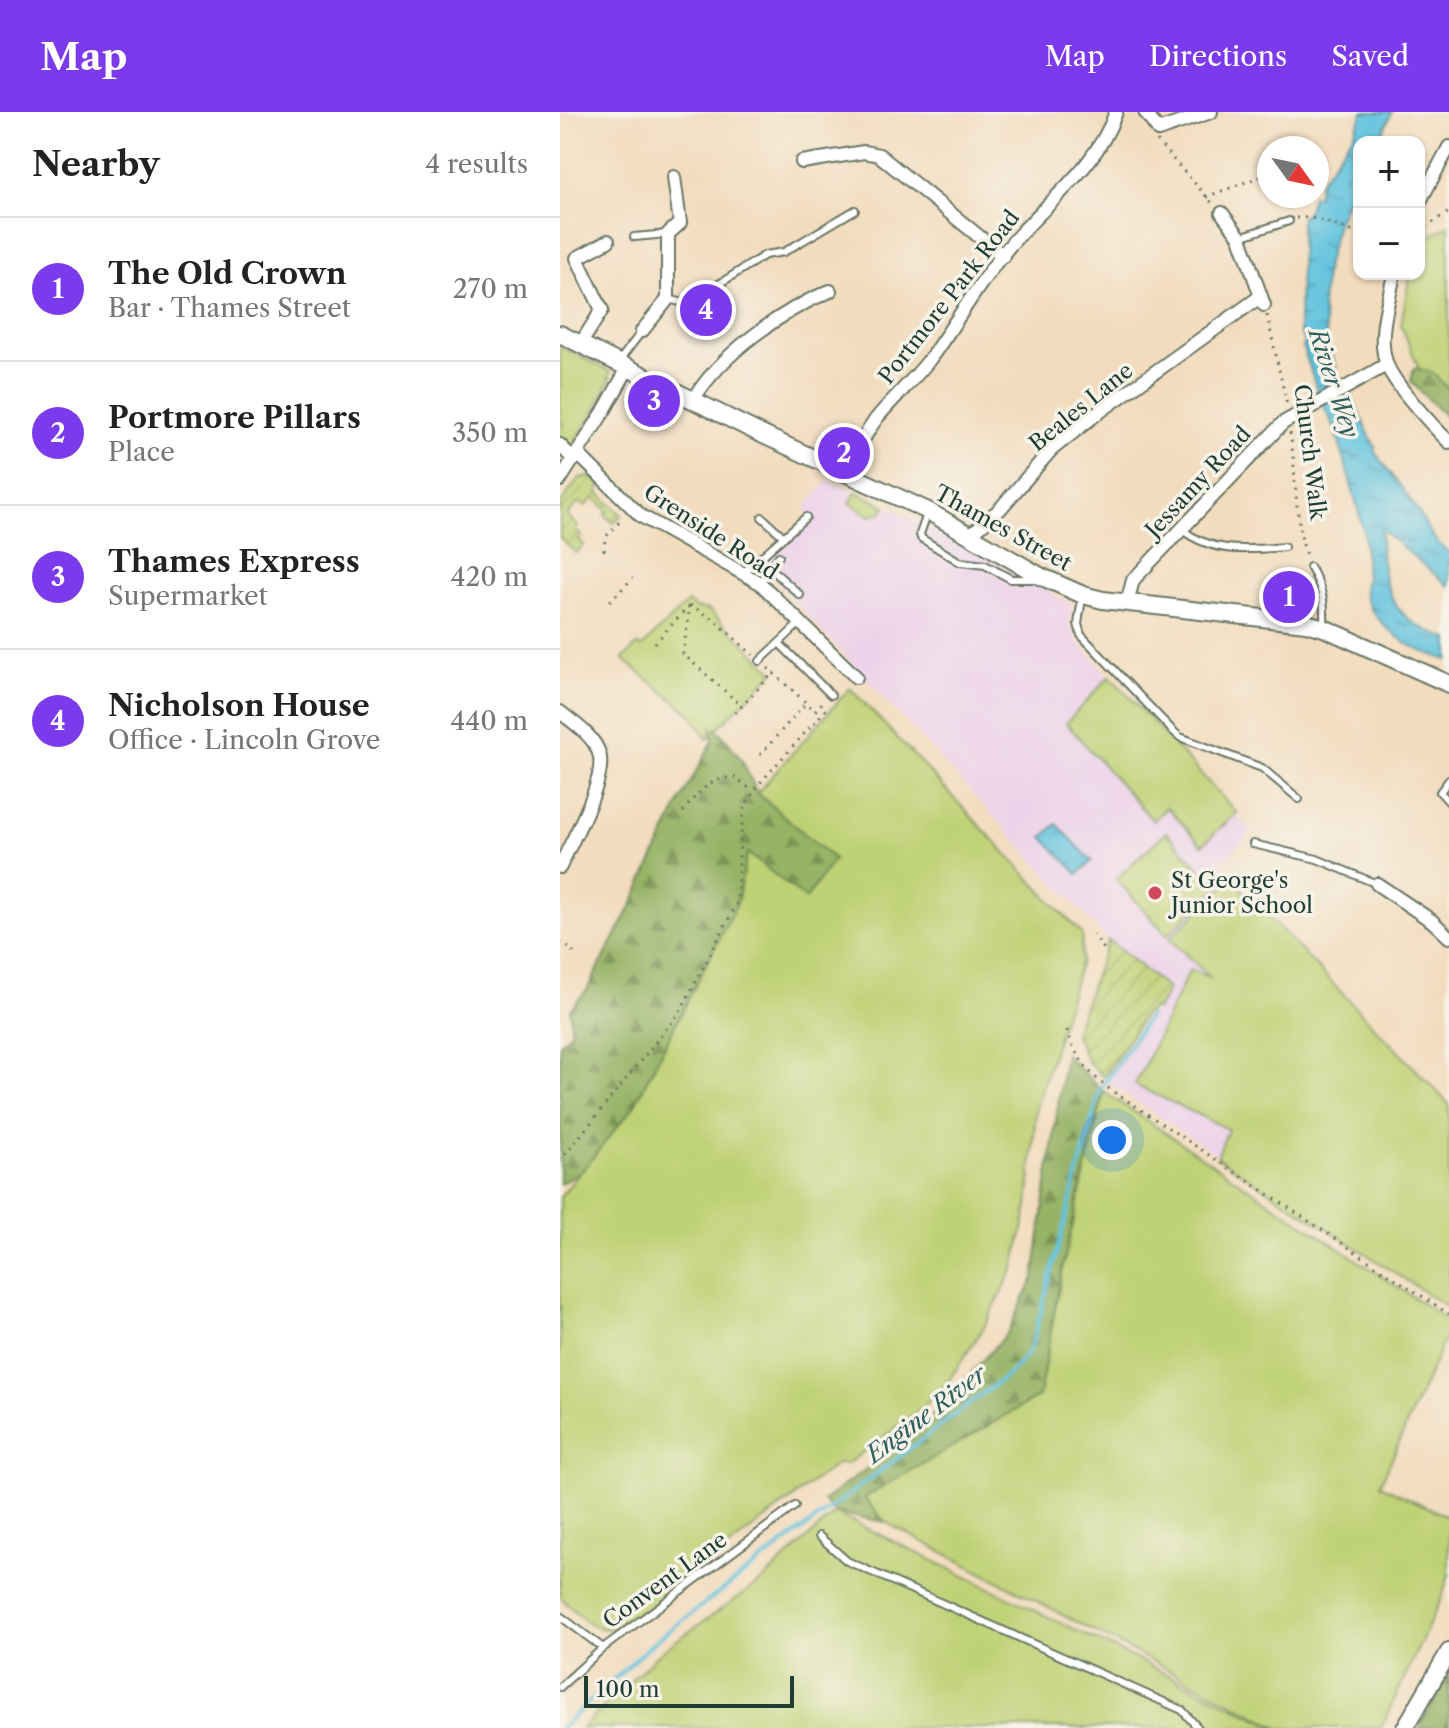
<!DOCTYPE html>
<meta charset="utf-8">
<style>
:root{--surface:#fff;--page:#f2f2f2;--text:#222;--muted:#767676;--line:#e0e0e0;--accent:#7c3aed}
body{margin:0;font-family:"Libre Caslon Text",serif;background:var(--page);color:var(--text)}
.controls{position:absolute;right:24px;top:24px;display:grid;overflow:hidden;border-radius:16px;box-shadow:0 2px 6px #0004}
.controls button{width:72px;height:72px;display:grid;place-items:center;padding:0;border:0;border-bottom:2px solid var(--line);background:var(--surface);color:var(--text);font:40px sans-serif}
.compass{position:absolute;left:697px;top:24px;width:72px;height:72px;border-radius:50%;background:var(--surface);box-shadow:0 2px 6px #0004;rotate:123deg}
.scale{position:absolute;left:24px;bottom:20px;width:210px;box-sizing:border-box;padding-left:8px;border:4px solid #1f3d34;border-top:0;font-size:22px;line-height:28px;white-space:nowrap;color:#1f3d34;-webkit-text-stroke:6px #f7f3e8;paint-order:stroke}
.you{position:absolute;left:552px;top:1028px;width:28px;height:28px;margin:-20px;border:6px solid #fff;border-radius:50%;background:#1a73e8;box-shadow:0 0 0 12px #1a73e833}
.badge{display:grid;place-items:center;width:52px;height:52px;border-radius:50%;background:var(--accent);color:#fff;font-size:26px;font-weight:700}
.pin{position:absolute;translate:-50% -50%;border:4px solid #fff;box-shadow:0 2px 8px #0006}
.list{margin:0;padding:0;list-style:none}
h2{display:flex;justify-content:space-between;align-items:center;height:104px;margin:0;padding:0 32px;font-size:34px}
h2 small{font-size:26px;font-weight:400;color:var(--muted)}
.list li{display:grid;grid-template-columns:52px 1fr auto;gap:24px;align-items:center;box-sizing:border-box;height:144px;padding:0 32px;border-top:2px solid var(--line)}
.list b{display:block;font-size:30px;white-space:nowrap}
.list p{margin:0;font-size:26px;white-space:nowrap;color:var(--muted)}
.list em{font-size:26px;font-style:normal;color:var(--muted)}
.map{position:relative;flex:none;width:889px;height:1616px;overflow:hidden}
header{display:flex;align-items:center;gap:48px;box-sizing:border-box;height:112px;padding:0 40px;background:var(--accent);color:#fff}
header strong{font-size:38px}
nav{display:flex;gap:44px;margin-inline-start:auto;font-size:28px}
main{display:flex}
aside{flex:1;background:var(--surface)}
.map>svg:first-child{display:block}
.built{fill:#ecd1e9}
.green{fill:#bfd174;stroke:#6f8754;stroke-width:2}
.forest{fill:url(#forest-firs);stroke:#5b784d;stroke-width:2}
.garden{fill:url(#garden-furrows);stroke:#6f8754;stroke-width:2}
.water{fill:url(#water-ripples);stroke:#408089;stroke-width:2}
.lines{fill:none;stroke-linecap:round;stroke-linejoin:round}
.stream{stroke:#60c2de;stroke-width:4}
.service-casing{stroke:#697564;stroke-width:10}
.minor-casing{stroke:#697564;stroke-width:16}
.tertiary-casing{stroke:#697564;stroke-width:20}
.path{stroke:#697564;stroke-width:3;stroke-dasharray:2 6;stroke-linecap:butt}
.service{stroke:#fff;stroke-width:6}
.minor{stroke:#fff;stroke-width:12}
.tertiary{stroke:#fff;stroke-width:16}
.poi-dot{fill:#d1495b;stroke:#f7f3e8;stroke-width:3}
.labels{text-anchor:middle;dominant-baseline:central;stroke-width:7;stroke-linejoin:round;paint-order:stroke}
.street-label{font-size:22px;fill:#1f3d34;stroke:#f7f3e8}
.poi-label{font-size:22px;fill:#1f3d34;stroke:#f7f3e8;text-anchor:start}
.water-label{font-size:24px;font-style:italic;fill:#2f5e5e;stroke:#f7f3e8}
</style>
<header>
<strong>Map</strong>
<nav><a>Map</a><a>Directions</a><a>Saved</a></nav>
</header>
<main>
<aside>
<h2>Nearby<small>4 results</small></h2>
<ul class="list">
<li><span class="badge">1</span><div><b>The Old Crown</b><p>Bar · Thames Street</p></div><em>270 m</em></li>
<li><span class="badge">2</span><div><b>Portmore Pillars</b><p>Place</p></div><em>350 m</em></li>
<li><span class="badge">3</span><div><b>Thames Express</b><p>Supermarket</p></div><em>420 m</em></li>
<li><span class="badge">4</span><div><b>Nicholson House</b><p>Office · Lincoln Grove</p></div><em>440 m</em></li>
</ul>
</aside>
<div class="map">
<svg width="889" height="1616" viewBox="0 0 889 1616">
<defs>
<pattern id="forest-firs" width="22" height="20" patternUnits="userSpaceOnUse" patternTransform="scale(2)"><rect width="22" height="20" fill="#97b366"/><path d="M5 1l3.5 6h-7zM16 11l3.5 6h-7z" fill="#7b9355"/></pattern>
<pattern id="garden-furrows" width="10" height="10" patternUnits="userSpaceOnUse" patternTransform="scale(2)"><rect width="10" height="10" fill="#bfd174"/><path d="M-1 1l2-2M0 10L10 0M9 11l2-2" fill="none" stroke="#a4b465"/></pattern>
<pattern id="water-ripples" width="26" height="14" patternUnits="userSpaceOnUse" patternTransform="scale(2)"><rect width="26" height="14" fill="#60c2de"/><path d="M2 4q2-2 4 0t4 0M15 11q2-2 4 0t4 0" fill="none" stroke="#4f9fb5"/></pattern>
</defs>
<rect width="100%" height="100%" fill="#f7f3e8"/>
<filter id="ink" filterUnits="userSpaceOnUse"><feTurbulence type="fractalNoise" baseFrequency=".0125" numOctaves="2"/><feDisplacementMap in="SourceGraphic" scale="16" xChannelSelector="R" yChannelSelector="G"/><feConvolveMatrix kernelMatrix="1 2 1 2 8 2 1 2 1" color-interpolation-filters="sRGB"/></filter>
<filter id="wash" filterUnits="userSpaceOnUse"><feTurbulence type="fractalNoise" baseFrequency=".006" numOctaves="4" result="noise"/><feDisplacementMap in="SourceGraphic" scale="32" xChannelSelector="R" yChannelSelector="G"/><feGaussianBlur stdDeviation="1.8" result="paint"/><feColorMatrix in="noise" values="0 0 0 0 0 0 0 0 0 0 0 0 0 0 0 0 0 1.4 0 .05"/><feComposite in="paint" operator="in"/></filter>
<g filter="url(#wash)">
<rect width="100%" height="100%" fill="#f2dcbd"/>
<polygon class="built" points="268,368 364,411 512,492 510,510 518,530 692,720 660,752 889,992 889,1196 548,971 608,877 548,828 199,451 253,406 245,397"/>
<g class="green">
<polygon points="889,113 889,308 874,293 841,213 850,162 859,162 859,131"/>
<polygon points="0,234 51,260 49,265 51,266 33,302 10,336 0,326 0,317 4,313 0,309"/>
<polygon points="296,380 326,394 322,400 310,404 290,391"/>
<polygon points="128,490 135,496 149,498 214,560 147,627 133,604 63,547 77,533 82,535"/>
<polygon points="550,564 677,701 642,733 607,695 593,709 506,611"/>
<path d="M290,576L522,822L521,848L476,996L468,1095L454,1156L424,1215L389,1268L362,1296L287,1352H277L67,1513C31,1525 25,1507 0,1485V1085L74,994L177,791L187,740L274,748L197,681Z"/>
<polygon points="606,720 658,776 607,823 556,767"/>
<polygon points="672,767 889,992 889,1196 657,1045 668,1017 575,973 630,857 651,866 609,827"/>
<polygon points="544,980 889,1209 889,1217 820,1373 889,1405 889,1463 881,1487 821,1616 720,1616 325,1410 304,1386 479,1284 502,1157"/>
<polygon points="275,1401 717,1616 22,1616 100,1540 203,1468"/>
</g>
<g class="forest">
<polygon points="854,256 872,260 889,278 889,308 851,270"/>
<polygon points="151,615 161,621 182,648 197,681 274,747 246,787 187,741 177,791 74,994 22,1059 0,1072 0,932 11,920 10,897 27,878 72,793 121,688 153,629"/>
<polygon points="505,942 544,980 502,1157 479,1284 304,1386 325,1410 275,1401 263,1389 364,1314 448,1220 474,1166"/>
<polygon points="889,1563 889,1616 859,1616"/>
</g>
<g class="garden">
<polygon points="31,364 41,373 38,380 62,403 54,411 45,403 48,399 34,386 25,394 19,390 7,403 18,414 15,418 22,424 19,428 24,433 16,441 0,426 0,393 19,366"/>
<polygon points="548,828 608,877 597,898 594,896 584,903 544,965 528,950 514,921"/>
</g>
<g class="water">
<path d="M803,0H832L819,30H799V71L787,87L777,111L765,159L762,194L767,228L780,269L791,284L815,335V340C829,359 844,378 857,398C867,413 873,431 889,440V474L823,419L820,420C823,430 820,441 822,451C828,496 847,513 889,527V548C874,544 859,539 846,531C829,520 796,490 806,469L804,422L795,386L776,319L759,284L743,235L745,232L739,217L741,105L748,98L752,84H757L760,69L795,20Z"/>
<polygon points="497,712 532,749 518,762 483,725"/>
</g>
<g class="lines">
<polyline class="stream" points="1,1616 95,1529 454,1258 470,1238 479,1207 540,978 589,904"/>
</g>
</g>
<g filter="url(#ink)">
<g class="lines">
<g class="service-casing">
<g id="service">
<polyline points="74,125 108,122"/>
<polyline points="680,125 729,109"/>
<polyline points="108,187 124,191 132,189 205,143 224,140 295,98"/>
<polyline points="60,248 82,219"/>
<polyline points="367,402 360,422 361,426 400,450 425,453 451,467 477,467"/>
<polyline points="202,405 224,425"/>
<path d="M621,417C653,442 686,438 724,435"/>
<polyline points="209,455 240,483"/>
<path d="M750,455C762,475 765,489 764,512"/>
<polyline points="183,461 246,405"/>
<polyline points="200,471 219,444"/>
<polyline points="522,486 518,512 521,523 613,619 620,625 702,656 739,687"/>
<polyline points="219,531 271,583"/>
<polyline points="200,549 241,510"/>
<polyline points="889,668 880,680 889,690"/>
<polyline points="693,732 757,747 817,772"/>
<polyline points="259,1424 287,1449 622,1598 638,1616"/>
<polyline points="0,1504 43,1536"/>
<polyline points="0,1575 43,1536 235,1394"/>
</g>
</g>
<g class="minor-casing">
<g id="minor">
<polyline points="585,0 598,18 651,0"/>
<polyline points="242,50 304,40 319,43 443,144"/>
<polyline points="859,91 889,35"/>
<polyline points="662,101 680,125 704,193"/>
<path d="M834,162C829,189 817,223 826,250C832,271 873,314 889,330"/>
<polyline points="82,219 108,187 108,122 120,111 114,65"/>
<polyline points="21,231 42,198 17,146 48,129"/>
<path d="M133,288C161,242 221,199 270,179"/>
<polyline points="0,333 14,348"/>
<polyline points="18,342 81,404 200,471 296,565"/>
<path d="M285,360C295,342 304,324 316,307C333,286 353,269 369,248C400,206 426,157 463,119C498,81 538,51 556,0"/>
<polyline points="0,368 44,299 69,254"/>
<polyline points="410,423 440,397 491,338 535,303 701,184"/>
<polyline points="567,491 573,468 723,311 826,253"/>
<path d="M0,600C14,611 33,623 39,641C48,667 11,729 0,755"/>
<polyline points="817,772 872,809 889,825"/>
</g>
</g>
<g class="tertiary-casing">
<g id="tertiary">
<polyline points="0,222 199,321 368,399 480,464 523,483 543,488 746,511 764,516 889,572"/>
<polyline points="845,1616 889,1540"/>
</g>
</g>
<g class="path">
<polyline points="597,29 653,92"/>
<polyline points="646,85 705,63"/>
<path d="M736,106C756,103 780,115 799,122"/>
<polyline points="859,119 889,100"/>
<polyline points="707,203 727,293"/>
<path d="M730,321C737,362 734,408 747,447"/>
<polyline points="44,439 45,426 63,406"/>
<polyline points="50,489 73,466"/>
<polyline points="130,493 152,506 193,543"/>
<polyline points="130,493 123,542 182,594"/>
<polyline points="95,531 130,493"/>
<polyline points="208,556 255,599 264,589"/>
<polyline points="175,601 214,560"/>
<polyline points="200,643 246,591"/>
<path d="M123,700C137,681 149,667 173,665L193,679"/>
<polyline points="533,822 544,837"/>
<polyline points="0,831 13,838 13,845"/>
<path d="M507,918C513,941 529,962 548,976L889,1202"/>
<polyline points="0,1049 120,900 177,791 180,729 185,694 200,671 270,593"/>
</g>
<use href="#service" class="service"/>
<use href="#minor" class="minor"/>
<use href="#tertiary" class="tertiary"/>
</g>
</g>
<circle class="poi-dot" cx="595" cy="781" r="8"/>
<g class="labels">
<g class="street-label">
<text transform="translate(389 185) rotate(-52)">Portmore Park Road</text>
<text transform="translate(521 295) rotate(-39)">Beales Lane</text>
<text transform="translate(750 340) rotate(83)">Church Walk</text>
<text transform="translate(638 370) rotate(-47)">Jessamy Road</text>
<text transform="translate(443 416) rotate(29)">Thames Street</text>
<text transform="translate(151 420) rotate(33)">Grenside Road</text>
<text transform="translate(105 1468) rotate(-36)">Convent Lane</text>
</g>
<g class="poi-label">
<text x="611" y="768">St George's<tspan x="611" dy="25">Junior School</tspan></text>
</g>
<g class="water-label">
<text transform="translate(774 271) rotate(72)">River Wey</text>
<text transform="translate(366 1302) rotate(-37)">Engine River</text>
</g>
</g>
</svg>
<div class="controls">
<button>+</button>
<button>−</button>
</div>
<svg class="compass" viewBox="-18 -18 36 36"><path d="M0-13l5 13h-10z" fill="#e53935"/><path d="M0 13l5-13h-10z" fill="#767676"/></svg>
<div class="scale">100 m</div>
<div class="you"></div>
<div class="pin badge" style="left:729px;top:485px">1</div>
<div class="pin badge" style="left:284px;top:341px">2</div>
<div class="pin badge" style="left:94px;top:289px">3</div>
<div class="pin badge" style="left:146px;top:198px">4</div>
</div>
</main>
